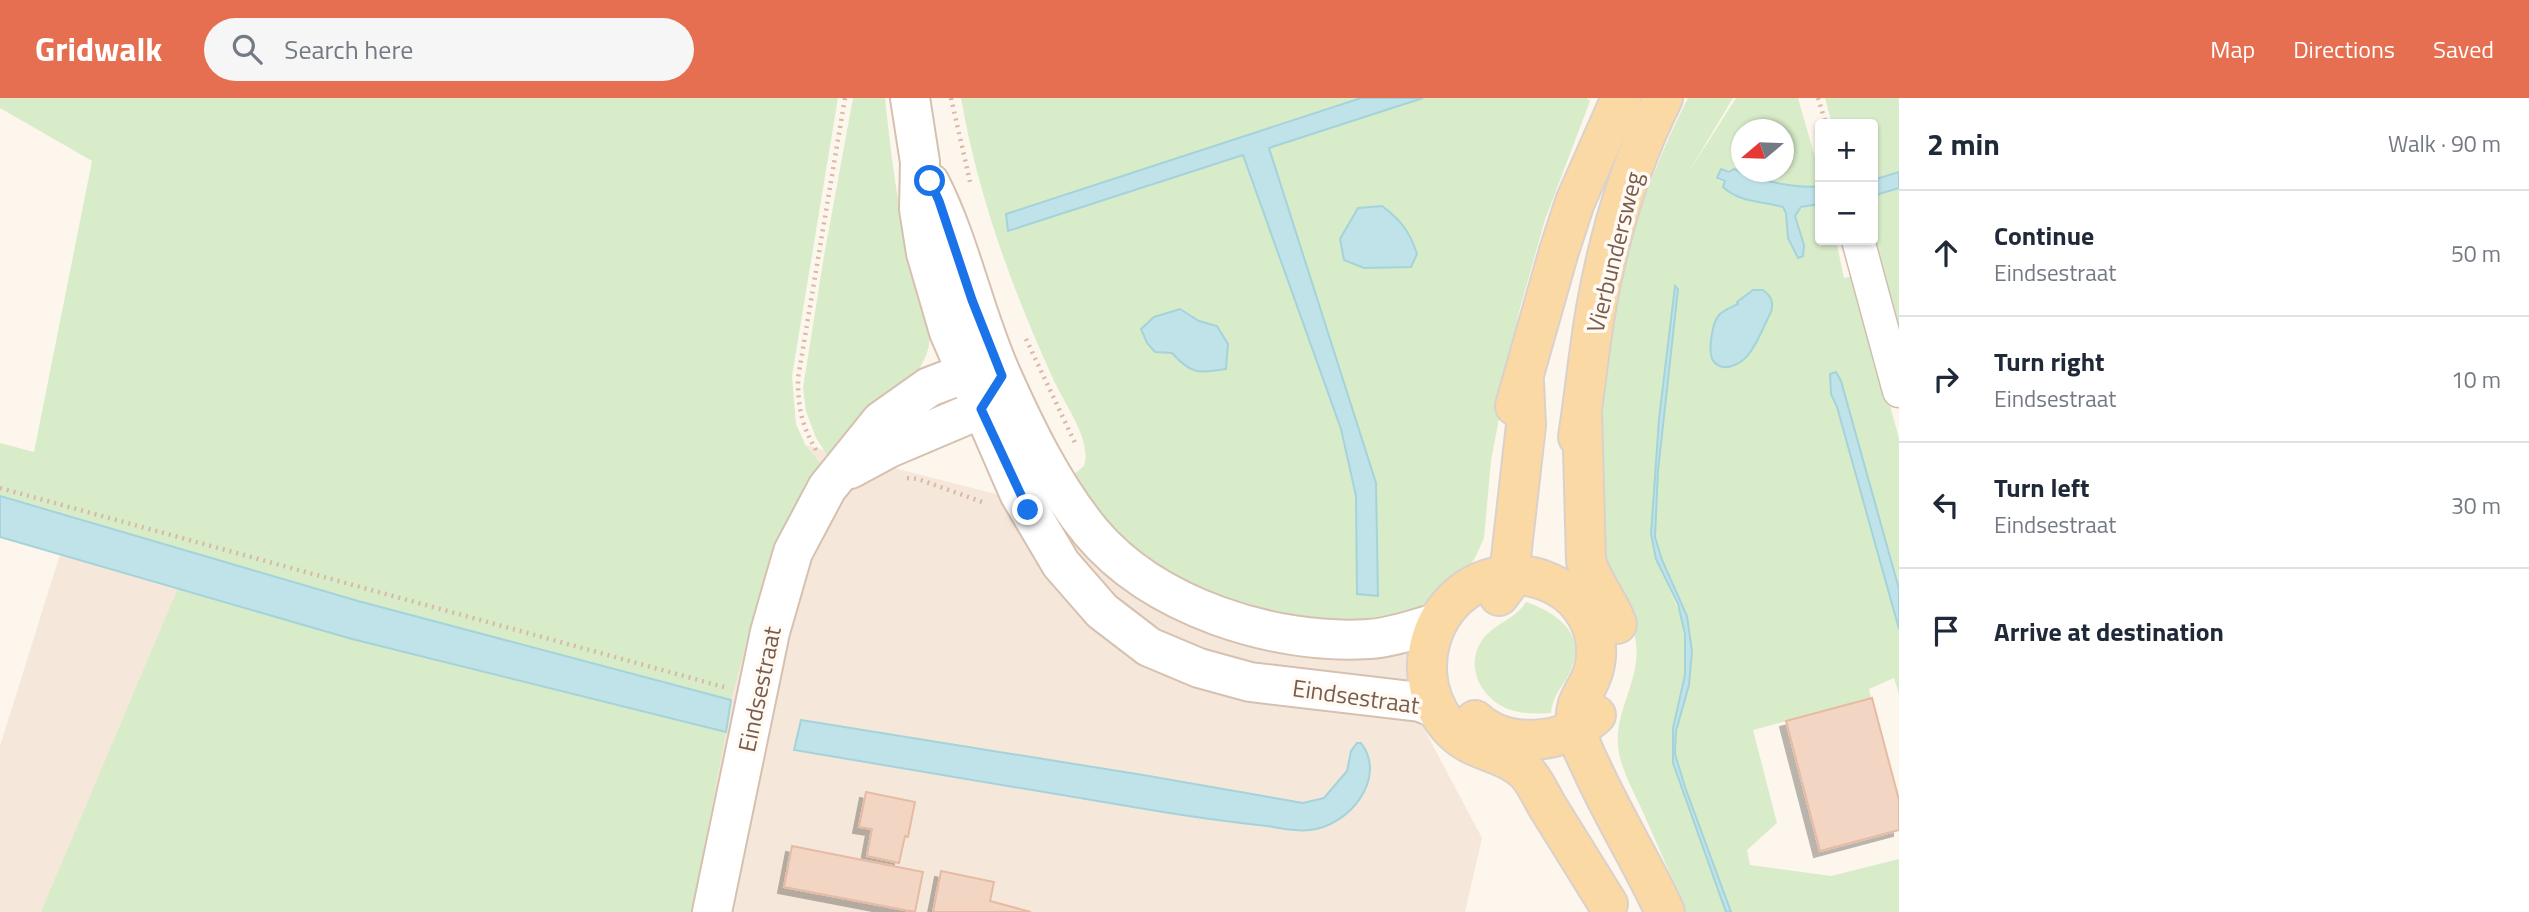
<!DOCTYPE html>
<meta charset="utf-8">
<style>
:root{--surface:#fff;--page:#f6f6f7;--text:#1f2937;--muted:#747a83;--line:#e0e1e3;--accent:#e76f51}
body{margin:0;font-family:"Titillium Web",sans-serif;background:var(--page);color:var(--text)}
.controls{position:absolute;right:21px;top:21px;display:grid;overflow:hidden;border-radius:7px;box-shadow:0 2px 5px #0004}
.controls button{width:63px;height:63px;display:grid;place-items:center;padding:0;border:0;border-bottom:2px solid var(--line);background:var(--surface);color:var(--text);font:35px sans-serif}
.compass{position:absolute;left:1731px;top:21px;width:63px;height:63px;border-radius:50%;background:var(--surface);box-shadow:0 2px 5px #0004;rotate:251deg}
.stop{position:absolute;width:21px;height:21px;margin:-16px;border:5px solid #1a73e8;border-radius:50%;background:#fff}
.stop.end{background:#1a73e8;border-color:#fff;box-shadow:0 2px 7px #0008}
.list{margin:0;padding:0;list-style:none}
h2{display:flex;justify-content:space-between;align-items:center;height:91px;margin:0;padding:0 28px;font-size:30px}
h2 small{font-size:23px;font-weight:400;color:var(--muted)}
.list li{display:grid;grid-template-columns:46px 1fr auto;gap:21px;align-items:center;box-sizing:border-box;height:126px;padding:0 28px;border-top:2px solid var(--line)}
.list b{display:block;font-size:26px;white-space:nowrap}
.list p{margin:0;font-size:23px;white-space:nowrap;color:var(--muted)}
.list em{font-size:23px;font-style:normal;color:var(--muted)}
.icon{flex:none;width:38px;height:38px;fill:none;stroke:currentColor;stroke-width:2;stroke-linecap:round;stroke-linejoin:round}
.map{position:relative;flex:none;width:1899px;height:814px;overflow:hidden}
header{display:flex;align-items:center;gap:42px;box-sizing:border-box;height:98px;padding:0 35px;background:var(--accent);color:#fff}
header strong{font-size:33px}
nav{display:flex;gap:38px;margin-inline-start:auto;font-size:24px}
.search{width:490px;height:63px;background:var(--page);display:flex;align-items:center;gap:18px;box-sizing:border-box;padding:0 24px;border-radius:38px;color:var(--muted);font-size:26px}
main{display:flex}
aside{flex:1;background:var(--surface)}
.map>svg:first-child{display:block}
.residential{fill:#f5e8da}
.green{fill:#d8ecc9;fill-rule:evenodd}
.water{fill:#bfe3e8;stroke:#a5d3da;stroke-width:2}
.building{fill:#f3d5c3;stroke:#e6bba3;stroke-width:2;filter:url(#shadow)}
.lines{fill:none;stroke-linecap:round;stroke-linejoin:round}
.street-casing{stroke:#d1beb0;stroke-width:35}
.secondary-casing{stroke:#d6c0b0;stroke-width:42}
.primary-casing{stroke:#dad1cd;stroke-width:42}
.path{stroke:#d9b8a5;stroke-width:4.5;stroke-dasharray:2 5;stroke-linecap:butt}
.street{stroke:#fff;stroke-width:32}
.secondary{stroke:#fff;stroke-width:38}
.primary{stroke:#fbd9a5;stroke-width:38}
.route{stroke:#1a73e8;stroke-width:9}
.labels{text-anchor:middle;dominant-baseline:central;stroke-width:7;stroke-linejoin:round;paint-order:stroke}
.street-label{font-size:24px;fill:#7a5c4d;stroke:#fffaf3}
</style>
<header>
<strong>Gridwalk</strong>
<div class="search"><svg class="icon" aria-label="search" viewBox="0 0 24 24"><circle cx="10" cy="10" r="6"/><path d="M15 15l6 6"/></svg>Search here</div>
<nav><a>Map</a><a>Directions</a><a>Saved</a></nav>
</header>
<main>
<div class="map">
<svg width="1899" height="814" viewBox="0 0 1899 814">
<defs>
<filter id="shadow"><feDropShadow dx="-6" dy="6" stdDeviation="0" flood-color="#0004"/></filter>
</defs>
<rect width="100%" height="100%" fill="#fdf6ec"/>
<polygon class="residential" points="147,178 1416,504 1423,629 1482,740 1465,814 0,814 0,648"/>
<g class="green">
<path d="M0,0H838L792,278L796,326L806,348L822,367C770,428 753,526 731,602L358,503L0,398V345L34,354L92,63L0,10Z"/>
<path d="M853,0H885C890,46 895,92 905,137C913,170 933,214 929,247C927,259 920,270 913,280L830,361L816,340L806,313L803,290L824,158Z"/>
<path d="M961,0H1587L1590,3L1545,122L1519,214L1491,363L1484,440L1475,460L1462,478L1427,511L1389,526L1315,527L1190,490L1121,439L1092,409L1072,378L1084,368C1092,343 1066,308 1055,285C1013,194 978,98 961,0Z"/>
<path d="M1688,0H1733L1687,77L1736,0H1798L1819,73L1817,74L1820,88C1796,91 1756,82 1734,71L1729,73L1721,70L1716,81L1725,85L1723,87L1743,101L1783,109L1786,114V125L1802,153C1809,128 1773,112 1820,106V142H1836L1844,180L1854,178L1877,261L1873,263V266L1878,265L1899,340V491L1841,283L1830,282L1831,296L1837,309L1899,531V596L1894,580L1869,591L1871,600L1753,632L1777,725L1747,752L1750,767L1831,778L1899,761V814H1731L1685,689L1675,656L1676,633L1689,587L1692,553L1687,518L1662,462L1655,439L1658,373L1678,191L1676,188L1659,321L1651,436L1663,476L1682,520L1685,536V577L1673,630V665L1726,814H1686C1672,780 1657,746 1642,712C1633,692 1620,670 1618,648C1615,611 1641,581 1636,545C1632,513 1611,491 1603,462C1599,445 1601,412 1601,393C1596,252 1624,125 1688,0ZM1742,32H1784V74H1742ZM1767,195L1772,203C1769,226 1753,258 1732,268L1728,269L1712,261C1708,214 1729,209 1767,195Z"/>
<polygon points="1825,0 1899,0 1899,74 1873,82 1873,26 1832,26"/>
<polygon points="1899,90 1899,256 1873,142 1873,98"/>
<polygon points="178,490 352,541 726,634 692,814 41,814"/>
<path d="M1526,504C1556,514 1587,536 1571,571C1564,589 1554,593 1551,615C1536,616 1522,616 1508,611C1481,600 1465,569 1481,544C1492,526 1515,522 1526,504Z"/>
</g>
<g class="water">
<polygon points="1361,0 1423,0 1269,50 1376,385 1378,498 1357,496 1356,398 1341,331 1243,57 1008,133 1006,116"/>
<path d="M1721,71L1729,74L1734,71C1755,82 1796,91 1820,88V106L1801,109L1795,118L1804,147L1803,158L1798,160L1788,140L1786,115L1783,109C1763,103 1740,105 1723,89L1725,83L1717,80Z"/>
<polygon points="1899,74 1899,90 1873,98 1873,82"/>
<path d="M1382,108C1401,122 1410,134 1417,156L1411,169L1364,170L1344,162L1340,141L1358,110Z"/>
<polygon points="1675,188 1678,191 1658,373 1655,439 1662,462 1687,518 1692,553 1689,587 1676,633 1675,656 1685,689 1731,814 1726,814 1673,665 1673,630 1685,577 1685,536 1678,506 1656,461 1651,436 1659,321"/>
<path d="M1753,192H1763C1771,198 1774,204 1771,214C1764,227 1758,245 1748,257C1741,266 1724,275 1714,264C1707,256 1712,225 1719,217C1724,212 1732,209 1738,206L1737,204Z"/>
<path d="M1180,211L1199,223L1217,228L1228,246L1226,271C1198,275 1192,277 1172,255L1155,254L1147,245L1141,231L1154,219Z"/>
<polygon points="1836,274 1841,283 1899,491 1899,531 1837,309 1831,296 1830,276"/>
<polygon points="0,398 358,503 731,602 726,634 352,541 0,439"/>
<path d="M801,622L1143,677L1303,705L1324,700L1347,673L1351,653L1357,645H1361C1388,680 1349,728 1310,732C1296,734 1281,730 1267,728C1230,724 1193,719 1157,713C1036,693 915,673 794,652Z"/>
</g>
<g class="building">
<polygon points="1872,600 1899,702 1899,732 1820,753 1786,623"/>
<polygon points="866,694 915,704 908,739 905,738 899,765 867,758 872,731 859,729"/>
<polygon points="792,748 923,774 915,814 784,789"/>
<polygon points="941,773 994,784 990,803 1031,814 933,814"/>
</g>
<g class="lines">
<g class="street-casing">
<polyline id="street" points="1858,142 1899,293"/>
</g>
<g class="secondary-casing">
<g id="secondary">
<polyline points="910,0 920,64 919,111 926,155 949,234 1019,395 1061,466 1102,513 1149,549 1199,570 1250,584 1420,604 1436,610"/>
<path d="M930,85C961,146 974,216 1002,278C1026,332 1054,389 1091,434C1154,509 1274,547 1369,541C1391,540 1415,531 1436,525"/>
<polyline points="850,371 889,350 981,311 995,288"/>
<polyline points="712,814 770,534 793,454 827,390 881,323 929,289 966,275 992,277"/>
</g>
</g>
<g class="primary-casing">
<g id="primary">
<polyline points="1515,308 1559,153 1575,104 1621,0"/>
<path d="M1582,313L1586,463C1593,487 1609,503 1617,526"/>
<path d="M1578,339C1585,294 1589,249 1597,205C1610,134 1631,64 1663,0"/>
<polyline points="1499,498 1508,486 1526,327 1524,284"/>
<path d="M1475,622C1508,652 1565,646 1596,617"/>
<path d="M1608,806C1588,774 1569,743 1549,711C1542,700 1536,685 1527,675C1507,654 1474,654 1454,634C1402,583 1429,490 1501,478C1530,473 1564,486 1581,509C1595,527 1600,552 1593,574C1586,596 1573,602 1576,628C1578,644 1586,658 1593,673C1615,721 1643,766 1665,814"/>
</g>
</g>
<g class="path">
<polyline points="951,0 971,88"/>
<polyline points="1818,0 1826,26"/>
<polyline points="1026,241 1076,347"/>
<path d="M816,352C801,326 798,309 798,280L845,0"/>
<polyline points="907,380 918,381 985,405"/>
<polyline points="0,390 724,589"/>
</g>
<use href="#street" class="street"/>
<use href="#secondary" class="secondary"/>
<use href="#primary" class="primary"/>
</g>
<g class="lines">
<polyline class="route" points="930,83 939,103 972,202 1002,278 981,311 1028,412"/>
</g>
<g class="labels">
<g class="street-label">
<text transform="translate(1614 154) rotate(-76)">Vierbundersweg</text>
<text transform="translate(759 591) rotate(-78)">Eindsestraat</text>
<text transform="translate(1356 598) rotate(8)">Eindsestraat</text>
</g>
</g>
</svg>
<div class="controls">
<button>+</button>
<button>−</button>
</div>
<svg class="compass" viewBox="-18 -18 36 36"><path d="M0-13l5 13h-10z" fill="#e53935"/><path d="M0 13l5-13h-10z" fill="#747a83"/></svg>
<div class="stop" style="left:930px;top:83px"></div>
<div class="stop end" style="left:1028px;top:412px"></div>
</div>
<aside>
<h2>2 min<small>Walk · 90 m</small></h2>
<ul class="list">
<li><svg class="icon" aria-label="ahead" viewBox="0 0 24 24"><path d="M12 20V5M6 11l6-6 6 6"/></svg><div><b>Continue</b><p>Eindsestraat</p></div><em>50 m</em></li>
<li><svg class="icon" aria-label="right" viewBox="0 0 24 24"><path d="M7 20v-9h11M14 6l5 5-5 5"/></svg><div><b>Turn right</b><p>Eindsestraat</p></div><em>10 m</em></li>
<li><svg class="icon" aria-label="left" viewBox="0 0 24 24"><path d="M17 20v-9H6M10 6l-5 5 5 5"/></svg><div><b>Turn left</b><p>Eindsestraat</p></div><em>30 m</em></li>
<li><svg class="icon" aria-label="arrive" viewBox="0 0 24 24"><path d="M6 21V4h12l-3 4 3 4H6"/></svg><div><b>Arrive at destination</b></div></li>
</ul>
</aside>
</main>
